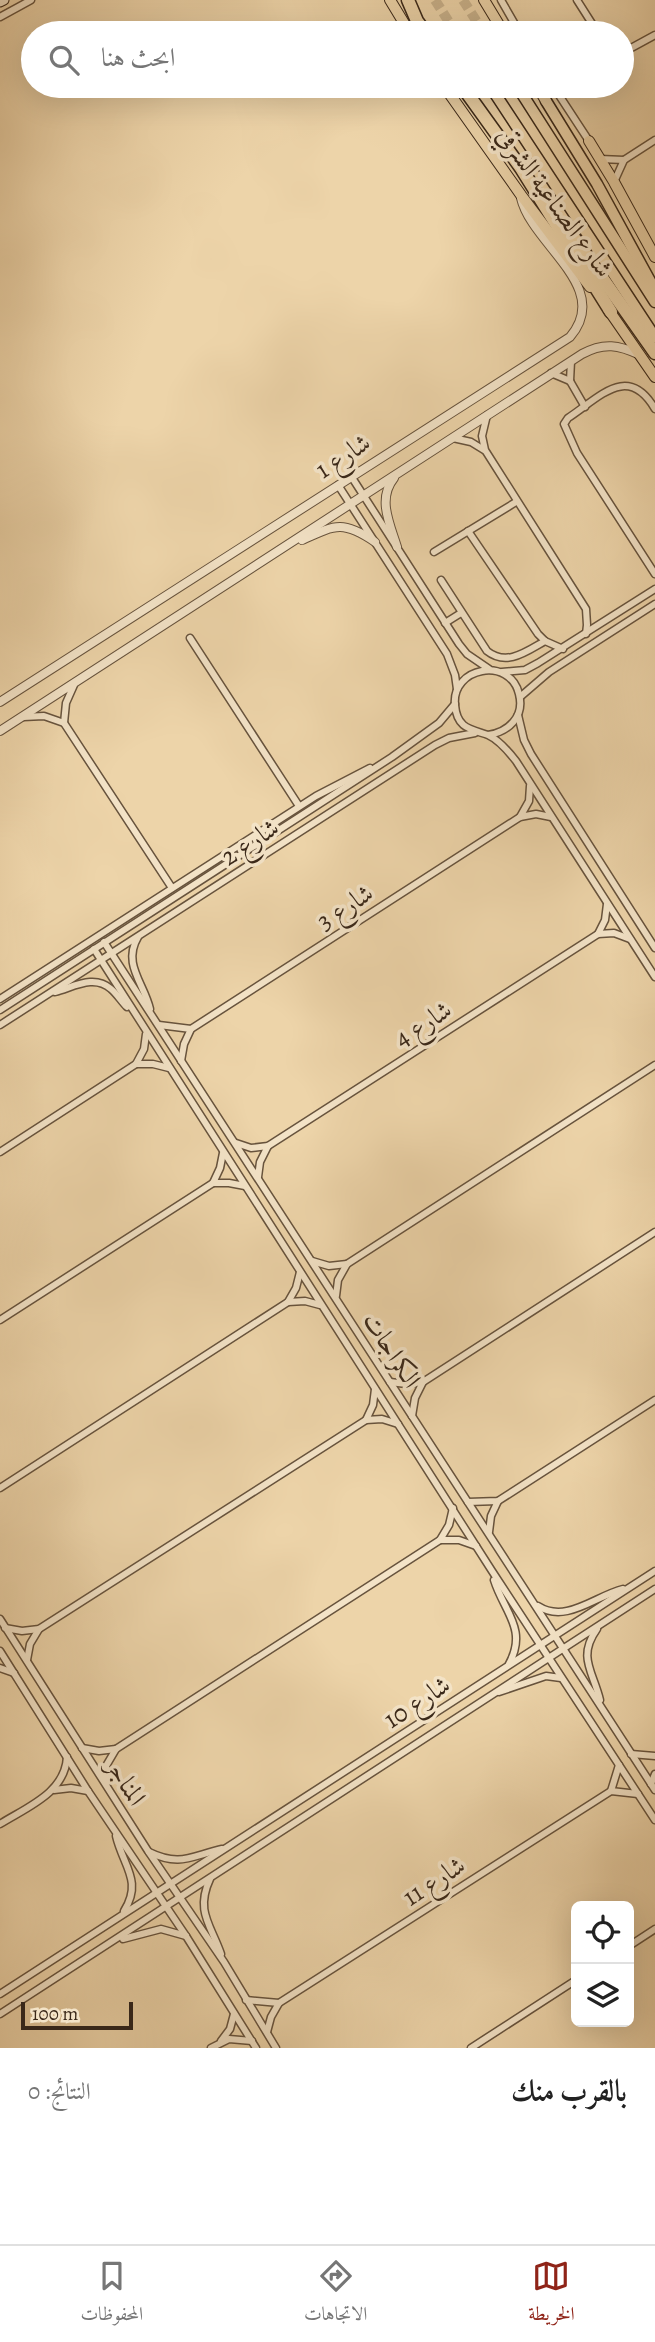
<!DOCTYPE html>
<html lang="ar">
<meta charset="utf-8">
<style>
:root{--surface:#fff;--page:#f2f2f2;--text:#222;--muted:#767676;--line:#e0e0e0;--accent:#8f2418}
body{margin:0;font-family:Alegreya,Amiri,serif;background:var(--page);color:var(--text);direction:rtl}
.controls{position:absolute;right:21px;bottom:21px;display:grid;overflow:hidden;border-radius:10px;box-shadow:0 7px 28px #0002}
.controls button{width:63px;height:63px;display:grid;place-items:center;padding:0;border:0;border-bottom:2px solid var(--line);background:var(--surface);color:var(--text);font:35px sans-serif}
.scale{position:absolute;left:21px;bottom:18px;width:112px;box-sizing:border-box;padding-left:7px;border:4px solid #3a2819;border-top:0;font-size:19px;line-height:24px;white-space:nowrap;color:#3a2819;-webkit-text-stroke:5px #f3e3c7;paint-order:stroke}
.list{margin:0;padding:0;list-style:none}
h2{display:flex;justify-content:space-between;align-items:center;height:91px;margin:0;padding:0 28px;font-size:30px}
h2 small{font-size:23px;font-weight:400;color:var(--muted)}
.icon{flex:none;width:38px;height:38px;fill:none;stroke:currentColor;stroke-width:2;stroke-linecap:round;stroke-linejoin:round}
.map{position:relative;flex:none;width:655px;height:2048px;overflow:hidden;direction:ltr}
.search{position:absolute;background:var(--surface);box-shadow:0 7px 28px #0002;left:21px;right:21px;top:21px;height:77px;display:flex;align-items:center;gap:18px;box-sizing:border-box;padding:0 24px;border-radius:38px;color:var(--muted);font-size:26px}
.sheet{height:196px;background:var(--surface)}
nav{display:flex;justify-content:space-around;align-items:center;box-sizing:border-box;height:98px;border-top:2px solid var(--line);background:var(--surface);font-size:19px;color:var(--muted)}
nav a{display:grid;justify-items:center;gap:4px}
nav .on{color:var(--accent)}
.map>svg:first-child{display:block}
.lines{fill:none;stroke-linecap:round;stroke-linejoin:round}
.trunk-tunnel{stroke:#c9b28c;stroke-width:10;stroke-dasharray:10 5;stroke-linecap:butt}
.minor-casing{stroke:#67533d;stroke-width:9}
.tertiary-casing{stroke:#67533d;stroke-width:10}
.secondary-casing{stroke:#3a2819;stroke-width:11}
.primary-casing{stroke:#3a2819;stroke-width:12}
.trunk-casing{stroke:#3a2819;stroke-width:13}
.motorway-casing{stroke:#3a2819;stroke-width:15}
.minor{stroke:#f3e3c7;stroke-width:6}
.tertiary{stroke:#f3e3c7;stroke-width:8}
.secondary{stroke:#f3e3c7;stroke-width:9}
.primary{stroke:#edd4a9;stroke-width:10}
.trunk{stroke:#edd4a9;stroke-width:10}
.motorway{stroke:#edd4a9;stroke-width:12}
.labels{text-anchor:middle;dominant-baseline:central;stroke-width:7;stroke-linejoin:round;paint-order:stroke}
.street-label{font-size:26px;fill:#3a2819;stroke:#f3e3c7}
</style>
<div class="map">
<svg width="655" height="2048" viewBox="0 0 655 2048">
<rect width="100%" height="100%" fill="#edd4a9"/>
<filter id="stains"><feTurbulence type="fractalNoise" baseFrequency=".00286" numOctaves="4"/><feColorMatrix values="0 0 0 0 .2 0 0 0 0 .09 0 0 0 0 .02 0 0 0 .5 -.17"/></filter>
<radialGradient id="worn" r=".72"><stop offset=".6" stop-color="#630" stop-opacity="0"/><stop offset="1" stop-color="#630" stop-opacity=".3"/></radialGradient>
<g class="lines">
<g class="trunk-tunnel">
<polyline points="435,0 456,33"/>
<polyline points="463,0 484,33"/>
</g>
<g class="minor-casing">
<g id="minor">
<polyline points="501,0 520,33"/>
<polyline points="577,0 598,33"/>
<polyline points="0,17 31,0"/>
<polyline points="622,53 655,35"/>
<polyline points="553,86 589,141"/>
<polyline points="600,159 624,160"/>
<polyline points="614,182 624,160 655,140"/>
<polyline points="551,373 570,381"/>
<polyline points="570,381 585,407"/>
<polyline points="570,381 571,361"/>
<path d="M655,409C628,363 600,397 568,418L564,424L577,453L655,574"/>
<polyline points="487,415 482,436 485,450 586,609 587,625 586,634"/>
<polyline points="453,438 471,442 484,450"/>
<polyline points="351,476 459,644 467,654 489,669"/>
<polyline points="338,485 447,654 455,675 457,689"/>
<polyline points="468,531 538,634 545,641 563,649"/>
<polyline points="434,552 516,502"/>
<path d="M441,580L487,651C507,667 527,651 545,641"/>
<polyline points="445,623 461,613"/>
<polyline points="190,638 299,806"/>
<polyline points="502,672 525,670 538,663 655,589"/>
<polyline points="520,697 549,672 655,604"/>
<polyline points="518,715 524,740 531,754 655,948"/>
<polyline points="23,717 44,716 64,723 172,888"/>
<polyline points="64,723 66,703 74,685"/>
<path d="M488,735C508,732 525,717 519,694C510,656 451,667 455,705C457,729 471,729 488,735C499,740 509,752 516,761L655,977"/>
<polyline points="520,817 529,801 530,786"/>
<polyline points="598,934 605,920 607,904"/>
<path d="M138,937C122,964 144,983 150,1009"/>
<polyline points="104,942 655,1790"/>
<polyline points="94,949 492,1571 655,1820"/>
<path d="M55,992C74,987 94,974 111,989C117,994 121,1001 127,1007"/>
<polyline points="0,999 316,796 370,768"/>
<polyline points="0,1010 392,757 439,723 455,704"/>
<polyline points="0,1025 435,745 449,738 475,733"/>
<polyline points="159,1025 191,1029"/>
<polyline points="181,1061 184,1044 191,1029 520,817 536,814 551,817"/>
<polyline points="136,1064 153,1064 169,1068"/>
<polyline points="236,1143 251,1148 268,1146 598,934 614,933 630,939"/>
<polyline points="0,1152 136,1064 144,1049 146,1034"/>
<polyline points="258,1177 260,1162 268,1146"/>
<polyline points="213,1183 229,1183 245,1186"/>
<polyline points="312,1261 329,1266 347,1264"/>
<polyline points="336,1296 338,1280 347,1264 655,1065"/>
<polyline points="288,1302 305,1301 320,1305"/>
<polyline points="0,1320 213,1183 220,1168 223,1153"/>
<polyline points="390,1382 406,1384 423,1382 655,1232"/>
<polyline points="412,1416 415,1398 423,1382"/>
<polyline points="366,1420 373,1405 375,1389"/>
<polyline points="0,1488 288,1302 296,1288 300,1272"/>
<polyline points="468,1502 498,1501 655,1400"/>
<polyline points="489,1532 491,1516 498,1501"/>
<polyline points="440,1540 459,1540 476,1546"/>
<path d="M494,1580C504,1612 528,1629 509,1664"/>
<path d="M538,1606C566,1624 595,1596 623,1589"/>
<polyline points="0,1619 148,1851 224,1962 276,2048"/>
<polyline points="5,1628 22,1631 39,1629 366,1420 382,1419 398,1424"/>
<path d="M597,1629C577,1657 593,1671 600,1700"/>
<polyline points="0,1651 88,1791 186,1936 256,2048"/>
<polyline points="27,1660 30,1644 39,1629"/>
<polyline points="0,1668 14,1673"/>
<polyline points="499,1692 546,1676 561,1678"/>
<polyline points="82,1748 99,1751 116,1749"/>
<polyline points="631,1754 655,1756"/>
<polyline points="106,1783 106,1766 116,1749 440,1540 449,1525 453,1508"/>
<polyline points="651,1784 655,1774"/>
<polyline points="54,1790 71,1788 88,1791"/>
<polyline points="611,1791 619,1765"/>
<path d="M0,1824C27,1807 65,1793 67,1757"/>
<path d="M116,1836C123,1866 143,1881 124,1911"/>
<path d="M149,1852C180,1867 191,1856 222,1849"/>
<path d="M210,1879C195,1911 211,1925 221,1954"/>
<polyline points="123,1939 161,1929 186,1936"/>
<polyline points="629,1946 655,1929"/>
<polyline points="0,1994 655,1571"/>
<polyline points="246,2000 279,2003"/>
<polyline points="0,2014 655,1589"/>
<polyline points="267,2032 271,2017 279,2003 611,1791 638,1794"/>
<polyline points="221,2041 230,2029 234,2014"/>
<polyline points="211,2048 229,2039 252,2041"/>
<polyline points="471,2048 576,1980"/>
</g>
</g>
<g class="tertiary-casing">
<g id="tertiary">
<path d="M394,478C377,499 390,524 397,547"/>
<path d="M302,540C335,525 343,520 375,542"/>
<path d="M0,702L570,337C613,287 532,245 521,198"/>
<path d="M0,731L582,354C604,342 619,345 640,355"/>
</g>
</g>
<g class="secondary-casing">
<polyline id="secondary" points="0,2 4,0"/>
</g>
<g class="primary-casing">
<g id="primary">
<polyline points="390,0 410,33"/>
<polyline points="484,0 504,33"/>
<polyline points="444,86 521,195 590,287"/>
<polyline points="537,86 546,101"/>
<polyline points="589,141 614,182 655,257"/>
<polyline points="608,309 655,377"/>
</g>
</g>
<g class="trunk-casing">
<g id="trunk">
<polyline points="490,86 655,337"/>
<polyline points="517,86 655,302"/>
<polyline points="546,101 597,184 655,290"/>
</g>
</g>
<g class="motorway-casing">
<g id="motorway">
<polyline points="408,0 417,21 426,33"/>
<polyline points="462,86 521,168 611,312"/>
<polyline points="572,235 655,353"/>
</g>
</g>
<use href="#minor" class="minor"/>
<use href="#tertiary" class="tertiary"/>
<use href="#secondary" class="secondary"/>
<use href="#primary" class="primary"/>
<use href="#trunk" class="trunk"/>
<use href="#motorway" class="motorway"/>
</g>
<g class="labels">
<g class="street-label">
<text transform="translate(555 202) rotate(54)">شارع الصناعية الشرقي</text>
<text transform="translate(343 456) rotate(-33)">شارع 1</text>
<text transform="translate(250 842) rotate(-33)">شارع 2</text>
<text transform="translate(345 907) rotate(-33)">شارع 3</text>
<text transform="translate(423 1024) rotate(-33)">شارع 4</text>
<text transform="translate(392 1350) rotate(57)">الكراجات</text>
<text transform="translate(417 1702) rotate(-33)">شارع 10</text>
<text transform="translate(126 1782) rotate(57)">المناجر</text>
<text transform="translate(434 1881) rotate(-33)">شارع 11</text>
</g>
</g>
<rect width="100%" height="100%" filter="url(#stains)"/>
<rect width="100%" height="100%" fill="url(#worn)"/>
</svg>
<div class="controls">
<button><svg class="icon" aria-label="locate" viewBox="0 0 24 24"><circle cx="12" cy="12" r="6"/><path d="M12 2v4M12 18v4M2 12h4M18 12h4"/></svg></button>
<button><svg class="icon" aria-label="layers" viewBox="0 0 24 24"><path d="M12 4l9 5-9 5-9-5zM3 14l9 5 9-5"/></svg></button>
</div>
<div class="scale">100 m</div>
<div class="search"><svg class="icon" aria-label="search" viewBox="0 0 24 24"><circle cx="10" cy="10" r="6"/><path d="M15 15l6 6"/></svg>ابحث هنا</div>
</div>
<section class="sheet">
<h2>بالقرب منك<small>النتائج: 0</small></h2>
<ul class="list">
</ul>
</section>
<nav>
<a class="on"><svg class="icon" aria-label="map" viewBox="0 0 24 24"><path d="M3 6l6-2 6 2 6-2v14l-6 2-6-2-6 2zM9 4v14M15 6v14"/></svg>الخريطة</a>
<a><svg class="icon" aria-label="directions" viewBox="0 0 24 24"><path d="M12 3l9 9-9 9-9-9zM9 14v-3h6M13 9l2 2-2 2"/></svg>الاتجاهات</a>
<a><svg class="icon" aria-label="saved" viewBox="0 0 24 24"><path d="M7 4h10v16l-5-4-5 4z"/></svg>المحفوظات</a>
</nav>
